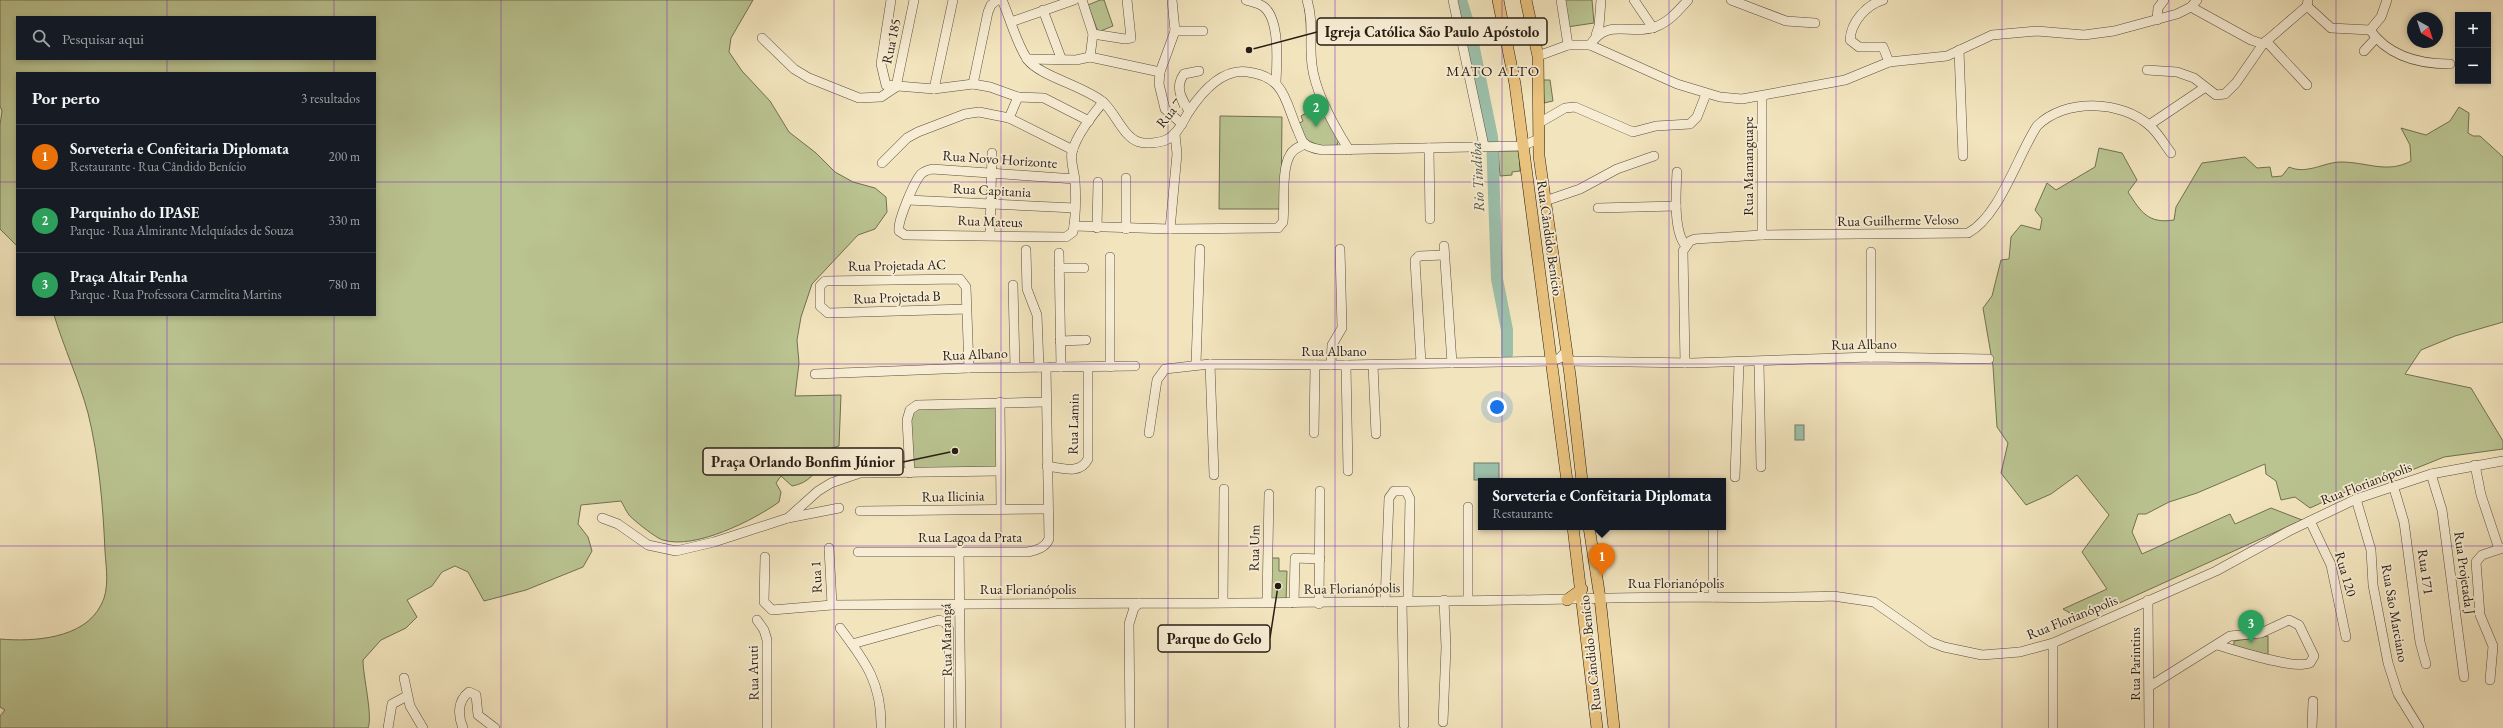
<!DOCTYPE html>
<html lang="pt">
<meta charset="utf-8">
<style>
:root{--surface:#171b24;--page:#242831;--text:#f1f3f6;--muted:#9ea1a6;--line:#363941;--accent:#1a73e8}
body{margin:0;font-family:"EB Garamond",serif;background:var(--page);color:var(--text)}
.controls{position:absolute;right:12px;top:12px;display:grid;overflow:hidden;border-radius:0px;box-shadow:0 2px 6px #0003}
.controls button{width:36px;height:36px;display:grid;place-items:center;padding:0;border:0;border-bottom:1px solid var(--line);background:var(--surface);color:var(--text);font:20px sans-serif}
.compass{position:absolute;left:2407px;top:12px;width:36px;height:36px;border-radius:50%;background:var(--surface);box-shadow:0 2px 6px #0003;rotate:141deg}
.you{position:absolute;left:1497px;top:407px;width:14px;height:14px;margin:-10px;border:3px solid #fff;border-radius:50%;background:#1a73e8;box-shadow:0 0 0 6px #1a73e833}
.badge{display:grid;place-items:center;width:26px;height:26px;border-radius:50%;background:var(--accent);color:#fff;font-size:13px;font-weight:700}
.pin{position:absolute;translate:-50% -33px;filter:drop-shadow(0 1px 2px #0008)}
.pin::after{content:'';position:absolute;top:21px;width:14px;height:12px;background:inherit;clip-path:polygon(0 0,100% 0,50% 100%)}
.popup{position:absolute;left:1478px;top:478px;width:248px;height:52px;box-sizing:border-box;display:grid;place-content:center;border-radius:0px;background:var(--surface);filter:drop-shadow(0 1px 3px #0005);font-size:13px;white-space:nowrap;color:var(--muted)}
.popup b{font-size:15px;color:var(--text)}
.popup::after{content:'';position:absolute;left:50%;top:100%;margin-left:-8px;border:8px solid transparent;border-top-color:var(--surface)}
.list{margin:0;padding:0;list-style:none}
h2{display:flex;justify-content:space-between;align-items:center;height:52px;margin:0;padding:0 16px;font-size:17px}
h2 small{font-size:13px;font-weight:400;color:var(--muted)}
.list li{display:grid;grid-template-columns:26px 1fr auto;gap:12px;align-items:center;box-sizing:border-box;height:64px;padding:0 16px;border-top:1px solid var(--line)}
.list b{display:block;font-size:15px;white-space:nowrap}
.list p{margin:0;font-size:13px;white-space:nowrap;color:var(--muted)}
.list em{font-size:13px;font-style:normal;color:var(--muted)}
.icon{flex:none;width:22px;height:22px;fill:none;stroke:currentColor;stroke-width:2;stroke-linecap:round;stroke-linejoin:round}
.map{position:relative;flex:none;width:2503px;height:728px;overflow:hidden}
.search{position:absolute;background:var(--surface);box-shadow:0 2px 6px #0003;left:16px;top:16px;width:360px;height:44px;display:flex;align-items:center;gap:10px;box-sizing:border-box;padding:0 14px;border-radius:0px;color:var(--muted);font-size:15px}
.panel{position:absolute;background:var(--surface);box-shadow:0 2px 6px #0003;left:16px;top:72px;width:360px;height:244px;border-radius:0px}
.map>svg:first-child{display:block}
.green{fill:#bac491;stroke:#707052;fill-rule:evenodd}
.water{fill:#9cbfaa;stroke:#6d7e6e}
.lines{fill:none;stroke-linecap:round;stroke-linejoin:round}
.river{stroke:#9cbfaa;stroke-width:12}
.minor-casing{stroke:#5a4e3e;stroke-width:10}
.major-casing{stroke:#271c14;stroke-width:12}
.minor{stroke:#f7edd4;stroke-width:9}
.major{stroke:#e9c27e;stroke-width:11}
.grid{fill:none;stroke:#7b2cbf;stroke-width:1;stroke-opacity:0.55}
.labels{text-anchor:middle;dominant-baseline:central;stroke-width:3.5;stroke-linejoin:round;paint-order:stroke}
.street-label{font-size:14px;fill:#271c14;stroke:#f7edd4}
.neighbourhood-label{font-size:15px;letter-spacing:1px;fill:#271c14;stroke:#f7edd4}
.water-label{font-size:15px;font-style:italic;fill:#505548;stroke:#f7edd4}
.leader{fill:none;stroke:#271c14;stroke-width:1.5}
.callout-dot{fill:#271c14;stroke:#f7edd4;stroke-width:1.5}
.callout{fill:#f7edd4;stroke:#271c14;stroke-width:1.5}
.callout-label{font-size:15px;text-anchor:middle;font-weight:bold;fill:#271c14}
</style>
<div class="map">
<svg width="2503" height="728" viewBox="0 0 2503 728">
<rect width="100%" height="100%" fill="#f2e4bd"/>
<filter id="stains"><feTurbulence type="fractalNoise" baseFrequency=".005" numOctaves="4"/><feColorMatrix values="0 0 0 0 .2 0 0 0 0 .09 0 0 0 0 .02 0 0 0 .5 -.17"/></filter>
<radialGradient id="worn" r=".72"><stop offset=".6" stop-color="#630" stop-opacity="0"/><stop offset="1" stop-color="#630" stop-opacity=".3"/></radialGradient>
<g class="green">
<path d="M0,0H753L731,38L729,52L742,71L770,101L789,132L816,153L835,172L853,182L875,188L886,197L887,212L875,229L858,235L812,284L801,317L797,340L799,363L795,396L841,395L839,446L822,451L824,460C815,473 809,483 792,486L781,476L776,483L781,492L779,502C754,520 695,550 663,540C657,539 632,519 629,515C626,511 624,506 621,501L581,505L578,524L588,537L592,551L583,567L526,590L484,601L468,572L455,566L442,572L432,586L407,600L417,617L406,628L381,640L363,660C363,677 373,716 368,728H0V716L5,710L0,707V639C33,642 84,639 101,605C110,589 106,568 105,551C103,505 99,458 88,413C79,380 64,348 54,315H375V73H17V246L0,229V125L2,111L0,106ZM17,17H375V59H17Z"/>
<polygon points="1100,0 1104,0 1113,26 1098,32 1088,5"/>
<polygon points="1563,0 1592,0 1594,23 1567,27"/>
<polygon points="1543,80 1550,80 1553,101 1544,103"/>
<polygon points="1325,102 1339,139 1336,148 1305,144 1295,126 1303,121 1301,116"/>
<path d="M2459,107L2469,113L2468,133L2473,136H2480L2503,157V322L2455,336L2421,350L2405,374L2471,388L2503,441V449L2444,457L2402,474L2343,493L2310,508L2295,497L2281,500L2276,481L2266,474L2265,464L2197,493L2169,502L2146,514H2138L2132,532L2142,554L2230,514L2235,524L2271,508L2302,520L2082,620L2063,609L2107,589L2082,552L2109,515L2077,475L2051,494L2026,505L2001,473L2008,443L1997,427L1993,366L1983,308L1992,296L2001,260L2009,259L2011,237L2021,225L2040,230L2042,219L2035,210L2047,183L2056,190L2095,167L2099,148L2122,153L2137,180L2128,192C2141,212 2148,224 2174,220L2176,207L2202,163L2245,157L2257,168L2270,167L2272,177L2282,176L2289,167C2307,175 2324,162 2341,162C2367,162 2387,174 2411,161L2410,145L2401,128L2426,135L2450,121Z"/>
<polygon points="1220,116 1282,117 1281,209 1219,209"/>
<polygon points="1498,151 1519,151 1520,171 1512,172 1512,175 1500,176"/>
<polygon points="1000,402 1000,467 911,468 909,416 913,403"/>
<polygon points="1269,558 1279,558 1279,571 1287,571 1286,602 1269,602"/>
<polygon points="2268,636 2268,655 2234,646 2234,641"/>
</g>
<g class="water">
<rect x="1795" y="425" width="9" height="15"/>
<rect x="1474" y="463" width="25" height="17"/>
</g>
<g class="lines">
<polyline class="river" points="1461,0 1470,29 1492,137 1497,279 1507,330 1507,354"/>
<g class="minor-casing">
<g id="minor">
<polyline points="891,0 881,64 886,85 934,89 973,84 990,87 1018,97 1044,98 1089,121"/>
<path d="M1002,0C1010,18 1016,42 1027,59C1039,76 1084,86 1103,102C1115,112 1123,137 1139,142C1146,144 1159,143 1166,140C1177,135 1182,123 1188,113C1201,93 1222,68 1248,72C1286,77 1285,102 1298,131C1300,136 1302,142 1305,144C1310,148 1317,149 1322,150L1522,146L1539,139"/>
<polyline points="1082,0 1093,34 1090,57"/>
<polyline points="1172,0 1175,31 1160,72 1159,84 1165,109 1182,124"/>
<path d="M1246,0C1252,2 1259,3 1264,7C1280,20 1277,63 1276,82"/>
<path d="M1307,0C1314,22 1309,43 1312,65C1315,92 1334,126 1349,150"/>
<polyline points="1453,0 1484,146"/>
<polyline points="1561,0 1568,45"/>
<polyline points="1634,0 1653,28"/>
<polyline points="1731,0 1786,21 1815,23"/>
<path d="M1883,0C1866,5 1851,22 1850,40L1859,47H1883L1889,62"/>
<path d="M2307,6L2331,28L2370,30C2389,57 2420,64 2450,64"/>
<polyline points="2191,7 2251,40 2263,44"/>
<polyline points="1043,10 1061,58"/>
<polyline points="2157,20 2158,8 2164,0"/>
<polyline points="1011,22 1074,0"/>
<polyline points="2370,30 2381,17 2387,0"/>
<polyline points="1175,31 1203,31"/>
<polyline points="1093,34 1125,39 1131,38 1127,0"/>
<polyline points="1596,35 1599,26 1601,0"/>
<polyline points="762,38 794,69 809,78 859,98 881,97 896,87"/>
<polyline points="2266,41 2307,85"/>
<path d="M1590,45C1608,17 1631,36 1655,27C1669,22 1678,11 1688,0"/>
<polyline points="1959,50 1963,156"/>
<polyline points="2364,51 2376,38"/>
<polyline points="1538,56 1568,45 1590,45 1677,84 1720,97 1742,99 1845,80 1889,62 1947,56 1992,35 2037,31 2084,35 2114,31 2177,14 2191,7 2197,0"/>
<polyline points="1027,59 1076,60 1090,57 1160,72"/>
<polyline points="2147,70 2177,72 2194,78 2216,95 2225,94 2236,83 2263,44 2307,6 2308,0"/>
<polyline points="973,84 988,12 991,5 997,0"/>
<polyline points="896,87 914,0"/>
<polyline points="934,89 953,0"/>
<path d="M1189,111C1182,99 1174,88 1184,74L1199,71"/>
<polyline points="1009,118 1018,97"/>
<polyline points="1539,123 1565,108 1575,107 1633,132 1656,126 1690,124 1697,117 1706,94"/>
<polyline points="2149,125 2204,88"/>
<polyline points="1429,148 1430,219"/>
<polyline points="882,163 907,138 918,132 965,114 979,112 1009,118 1073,150"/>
<path d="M1677,172C1676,191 1673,232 1686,246"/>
<path d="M1075,179L932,169C928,170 924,171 921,174C914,182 897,222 899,231L905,235L1066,237L1073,232C1076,215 1076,197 1075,180C1074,170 1070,162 1072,152C1077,134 1092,116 1103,102"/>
<polyline points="908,200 1075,208"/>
<polyline points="1545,201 1580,189 1617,169 1654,156"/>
<polyline points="1598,208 1676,206"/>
<path d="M1074,226L1170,229L1278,228L1283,222C1285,204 1281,170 1290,155C1293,149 1299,147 1305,144"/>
<polyline points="1097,228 1098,182"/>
<polyline points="1126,229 1126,178"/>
<polyline points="1170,229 1177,154 1175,134"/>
<polyline points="990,234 992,153"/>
<polyline points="1762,235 1762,97"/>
<polyline points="1444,246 1452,363"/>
<polyline points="1026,250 1027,289 1037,315 1039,367"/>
<polyline points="1871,252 1871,357"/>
<polyline points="1059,253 1061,367"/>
<polyline points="1059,268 1084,268"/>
<polyline points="1013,285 1015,367"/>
<polyline points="967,309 828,313 820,306 820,286 825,281 960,279 966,287 969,368"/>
<polyline points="1060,341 1086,340"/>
<polyline points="1568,361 1692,363 1871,357 1989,359"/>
<polyline points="1759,362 1761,467"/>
<polyline points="1421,363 1415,260 1419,256 1444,255"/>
<path d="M1685,363L1683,251L1690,241L1695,239L1762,235L1968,233C1999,217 2018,155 2037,126C2065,98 2121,100 2150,126C2159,134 2164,144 2171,153"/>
<polyline points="1196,364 1200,249"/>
<polyline points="1210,364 1214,475"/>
<polyline points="1331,365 1332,345 1342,328 1340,249"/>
<polyline points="1346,365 1348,471"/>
<polyline points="1373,365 1376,434"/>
<polyline points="1110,367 1110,257"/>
<polyline points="815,374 969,368 1135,366"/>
<polyline points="1000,402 1001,509"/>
<polyline points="1149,433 1157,380 1165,369 1210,364 1346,365 1552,361 1560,358 1567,350"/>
<polyline points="1314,433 1315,365"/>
<polyline points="2475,465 2481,495 2499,549"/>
<path d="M1047,466C1062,468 1080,475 1088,459V367"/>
<polyline points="910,473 907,420 910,410 917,405 1045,402"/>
<polyline points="2431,474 2442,510 2464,677"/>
<polyline points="1735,477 1739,363"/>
<polyline points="2393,485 2404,522 2420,642 2426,664"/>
<polyline points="2356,499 2371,550 2373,585 2388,663 2398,694 2419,728"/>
<polyline points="1468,507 1468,600"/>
<polyline points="860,511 1048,509"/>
<polyline points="602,518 618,524 648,545 676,551 714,542 788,518 818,491 831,483 860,473 1000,471"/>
<polyline points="788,518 839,508"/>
<polyline points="2310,521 2331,565 2346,637"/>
<polyline points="829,548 832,605"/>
<polyline points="959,551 961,728"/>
<path d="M858,552H1028C1037,550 1045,548 1049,539L1046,367"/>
<path d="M765,557L764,602L772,610L832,605C1092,602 1351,605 1611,598C1685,596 1759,599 1833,596L1874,602L1931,642L1944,647L1982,655L2020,652L2053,643L2216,571L2289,531L2356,499L2431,474L2503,461"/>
<polyline points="1713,597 1713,527"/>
<polyline points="2148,600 2149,728"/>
<polyline points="1402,601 1404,725"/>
<polyline points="1223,602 1224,489"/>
<polyline points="1267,602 1269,494"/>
<polyline points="1385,602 1389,498 1394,491 1406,491 1410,499 1408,601"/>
<polyline points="1294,603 1295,558 1320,559"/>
<polyline points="1319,604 1320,491"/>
<polyline points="757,620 764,630 767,640 767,728"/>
<path d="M840,628C866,662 882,684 881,728"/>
<polyline points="2053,643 2053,728"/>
<polyline points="852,644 939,620 946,623 949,630 949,728"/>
<polyline points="404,678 410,706 423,728"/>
<polyline points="2490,680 2493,646 2480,615 2476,562 2482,555 2503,548"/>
<path d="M2150,686L2230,636L2261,633L2289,620L2299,625L2314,656L2310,663C2294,670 2235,650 2217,645"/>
<polyline points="1443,722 1446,647 1444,600"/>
<polyline points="388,728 392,704 407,696"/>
<path d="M463,728C458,716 457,701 469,692L476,695L478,715L495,728"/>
<polyline points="1130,728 1129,624 1134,608 1139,603"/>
<polyline points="2312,728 2313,701"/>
</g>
</g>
<g class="major-casing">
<g id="major">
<polyline points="1498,0 1515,84 1567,481"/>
<polyline points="1526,0 1538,56 1539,156 1570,375 1582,481"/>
<polyline points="1573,527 1597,728"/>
<polyline points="1589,527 1600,598 1614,728"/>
<polyline points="1567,600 1582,589"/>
</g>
</g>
<use href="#minor" class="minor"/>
<use href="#major" class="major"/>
</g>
<path class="grid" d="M167,0V17M334,0V17M501,0V728M667,0V728M834,0V728M1001,0V728M1168,0V728M1335,0V728M1502,0V728M1669,0V728M1836,0V728M2002,0V728M2169,0V728M2336,0V728M167,59V73M334,59V73M0,182H17M375,182H2503M167,315V728M334,315V728M0,364H2503M0,546H2503"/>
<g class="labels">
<g class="street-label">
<text transform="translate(891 41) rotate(-78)">Rua 185</text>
<text transform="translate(1169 113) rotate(-51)">Rua 7</text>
<text transform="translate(1000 159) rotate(4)">Rua Novo Horizonte</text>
<text transform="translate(1748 166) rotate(-90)">Rua Mamanguape</text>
<text transform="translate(992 190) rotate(3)">Rua Capitania</text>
<text transform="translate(1898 220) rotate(-1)">Rua Guilherme Veloso</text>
<text transform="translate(990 221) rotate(2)">Rua Mateus</text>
<text transform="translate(1550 238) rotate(82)">Rua Cândido Benício</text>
<text transform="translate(897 265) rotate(-1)">Rua Projetada AC</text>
<text transform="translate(897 297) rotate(-2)">Rua Projetada B</text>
<text transform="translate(1864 344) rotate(-1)">Rua Albano</text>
<text x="1334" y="351">Rua Albano</text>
<text transform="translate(975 354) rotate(-2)">Rua Albano</text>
<text transform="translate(1073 424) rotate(-89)">Rua Lamin</text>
<text transform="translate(2366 483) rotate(-21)">Rua Florianópolis</text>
<text transform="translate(953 496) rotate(-1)">Rua Ilicinia</text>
<text x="970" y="537">Rua Lagoa da Prata</text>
<text transform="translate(1254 548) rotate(-89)">Rua Um</text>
<text transform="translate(2426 572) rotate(82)">Rua 171</text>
<text transform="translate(2465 573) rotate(82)">Rua Projetada J</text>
<text transform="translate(2346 574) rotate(74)">Rua 120</text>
<text transform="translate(816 577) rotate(-93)">Rua 1</text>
<text x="1676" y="583">Rua Florianópolis</text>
<text transform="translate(1352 588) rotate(-1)">Rua Florianópolis</text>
<text x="1028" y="589">Rua Florianópolis</text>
<text transform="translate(2395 613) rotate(80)">Rua São Marciano</text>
<text transform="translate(2072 617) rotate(-22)">Rua Florianópolis</text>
<text transform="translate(946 640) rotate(-91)">Rua Marangá</text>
<text transform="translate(1590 653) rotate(-96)">Rua Cândido Benício</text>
<text transform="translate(2135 664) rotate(-90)">Rua Parintins</text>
<text transform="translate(753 673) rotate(-91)">Rua Aruti</text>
</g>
<g class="neighbourhood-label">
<text x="1493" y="70">MATO ALTO</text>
</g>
<g class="water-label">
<text transform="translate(1477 177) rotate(-93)">Rio Tindiba</text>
</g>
</g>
<path class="leader" d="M1249 50L1317 32M955 451L903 462M1278 586L1270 638"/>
<g class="callout-dot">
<circle cx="1249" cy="50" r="4"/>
<circle cx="955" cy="451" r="4"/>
<circle cx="1278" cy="586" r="4"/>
</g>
<g class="callout">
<rect x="1317" y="18" width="230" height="27" rx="4"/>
<rect x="703" y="448" width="200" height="27" rx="4"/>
<rect x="1158" y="625" width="112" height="27" rx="4"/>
</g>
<g class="callout-label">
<text x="1432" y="37">Igreja Católica São Paulo Apóstolo</text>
<text x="803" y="467">Praça Orlando Bonfim Júnior</text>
<text x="1214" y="644">Parque do Gelo</text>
</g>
<rect width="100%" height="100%" filter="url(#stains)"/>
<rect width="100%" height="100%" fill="url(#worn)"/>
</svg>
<div class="controls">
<button>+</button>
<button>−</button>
</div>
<svg class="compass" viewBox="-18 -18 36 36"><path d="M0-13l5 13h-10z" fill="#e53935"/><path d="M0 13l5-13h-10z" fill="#9ea1a6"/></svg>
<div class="you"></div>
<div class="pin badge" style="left:1602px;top:576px;background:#e8710a">1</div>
<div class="popup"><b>Sorveteria e Confeitaria Diplomata</b>Restaurante</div>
<div class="pin badge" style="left:1316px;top:127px;background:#2e9e5b">2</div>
<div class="pin badge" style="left:2251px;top:643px;background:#2e9e5b">3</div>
<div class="search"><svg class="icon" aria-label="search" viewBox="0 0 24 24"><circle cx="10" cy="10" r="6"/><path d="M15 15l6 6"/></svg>Pesquisar aqui</div>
<section class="panel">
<h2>Por perto<small>3 resultados</small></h2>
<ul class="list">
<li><span class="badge" style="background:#e8710a">1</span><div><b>Sorveteria e Confeitaria Diplomata</b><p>Restaurante · Rua Cândido Benício</p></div><em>200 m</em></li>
<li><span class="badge" style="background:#2e9e5b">2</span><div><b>Parquinho do IPASE</b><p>Parque · Rua Almirante Melquíades de Souza</p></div><em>330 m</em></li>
<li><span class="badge" style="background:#2e9e5b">3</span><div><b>Praça Altair Penha</b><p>Parque · Rua Professora Carmelita Martins</p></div><em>780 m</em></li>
</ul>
</section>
</div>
